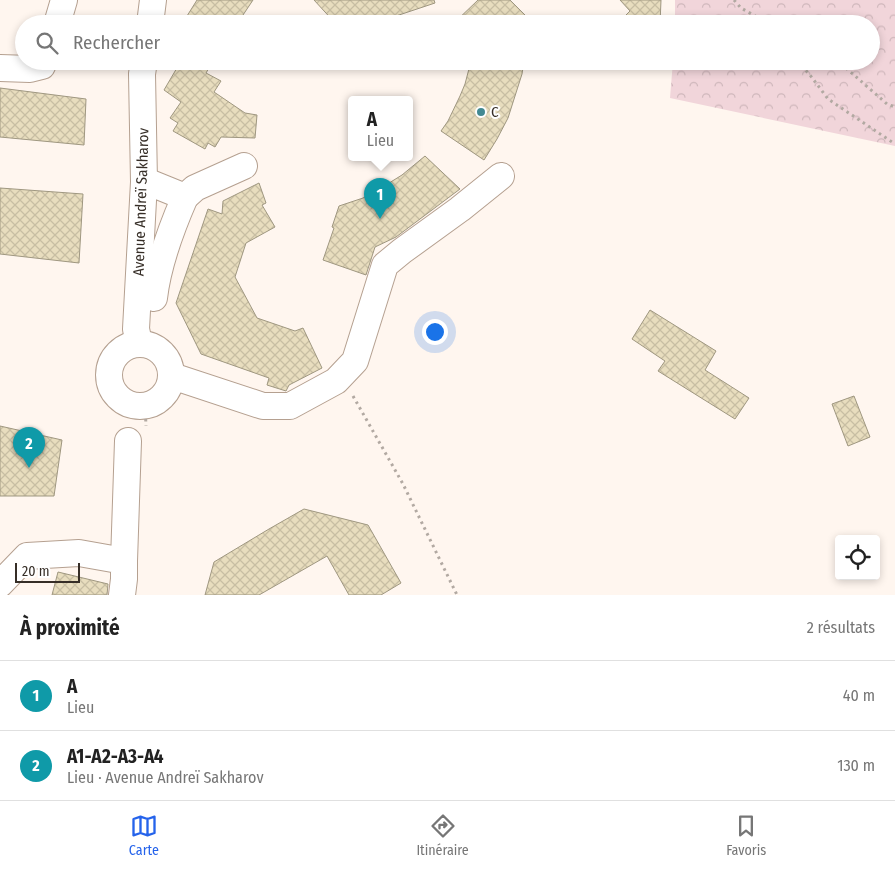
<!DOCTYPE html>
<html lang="fr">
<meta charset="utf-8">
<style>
:root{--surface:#fff;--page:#f2f2f2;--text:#222;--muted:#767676;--line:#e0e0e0;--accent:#2563eb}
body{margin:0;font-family:"Fira Sans Condensed",sans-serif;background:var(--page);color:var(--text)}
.controls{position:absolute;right:15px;bottom:15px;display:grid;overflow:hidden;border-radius:5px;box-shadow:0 2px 8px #0003}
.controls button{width:45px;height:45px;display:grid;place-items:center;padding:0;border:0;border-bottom:1px solid var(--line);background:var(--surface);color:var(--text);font:25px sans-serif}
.scale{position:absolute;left:15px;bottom:12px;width:65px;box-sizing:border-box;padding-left:5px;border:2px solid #362e27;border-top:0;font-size:14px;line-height:18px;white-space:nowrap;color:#362e27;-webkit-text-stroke:4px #fff;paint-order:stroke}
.you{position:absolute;left:434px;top:331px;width:18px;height:18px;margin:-12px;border:4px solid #fff;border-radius:50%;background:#1a73e8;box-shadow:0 0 0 8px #1a73e833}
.badge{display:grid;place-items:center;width:32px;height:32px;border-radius:50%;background:var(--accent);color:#fff;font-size:16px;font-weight:700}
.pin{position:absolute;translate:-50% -41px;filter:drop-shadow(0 1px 2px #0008)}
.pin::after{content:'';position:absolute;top:26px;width:18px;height:15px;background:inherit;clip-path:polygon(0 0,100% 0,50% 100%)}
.popup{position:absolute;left:348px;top:96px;width:65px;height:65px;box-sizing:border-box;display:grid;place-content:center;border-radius:5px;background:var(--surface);filter:drop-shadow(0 1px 4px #0005);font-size:16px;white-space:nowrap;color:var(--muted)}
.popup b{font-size:19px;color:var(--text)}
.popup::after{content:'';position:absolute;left:50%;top:100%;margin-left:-10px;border:10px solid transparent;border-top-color:var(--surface)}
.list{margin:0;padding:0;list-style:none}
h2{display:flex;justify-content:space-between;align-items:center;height:65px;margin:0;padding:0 20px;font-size:21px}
h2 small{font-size:16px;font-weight:400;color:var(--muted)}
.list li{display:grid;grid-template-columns:32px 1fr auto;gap:15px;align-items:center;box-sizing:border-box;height:70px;padding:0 20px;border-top:1px solid var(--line)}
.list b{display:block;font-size:19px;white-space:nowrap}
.list p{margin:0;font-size:16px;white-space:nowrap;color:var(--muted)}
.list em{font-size:16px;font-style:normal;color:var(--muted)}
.icon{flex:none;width:28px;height:28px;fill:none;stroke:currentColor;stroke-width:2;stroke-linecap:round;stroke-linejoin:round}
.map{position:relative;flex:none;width:895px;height:595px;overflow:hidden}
.search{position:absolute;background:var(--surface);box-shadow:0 2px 8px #0003;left:15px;right:15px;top:15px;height:55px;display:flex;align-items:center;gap:12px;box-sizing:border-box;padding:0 18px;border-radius:28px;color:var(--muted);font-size:19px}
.sheet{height:205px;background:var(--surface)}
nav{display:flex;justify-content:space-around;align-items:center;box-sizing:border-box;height:70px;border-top:1px solid var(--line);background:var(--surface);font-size:14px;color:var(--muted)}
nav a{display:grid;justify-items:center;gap:2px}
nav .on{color:var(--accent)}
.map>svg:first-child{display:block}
.park{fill:url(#park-crowns)}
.building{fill:url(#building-cross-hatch);stroke:#9f9780}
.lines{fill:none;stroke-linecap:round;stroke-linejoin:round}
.minor-casing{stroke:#b5a090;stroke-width:28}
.path{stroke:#b2a9a2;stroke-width:3;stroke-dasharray:2.5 4;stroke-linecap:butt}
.minor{stroke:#fff;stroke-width:26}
.poi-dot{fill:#428992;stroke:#fff;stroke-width:2}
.labels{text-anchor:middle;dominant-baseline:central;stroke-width:4;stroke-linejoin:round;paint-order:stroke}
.poi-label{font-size:15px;fill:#362e27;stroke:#fff;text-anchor:start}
.street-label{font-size:15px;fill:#362e27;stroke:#fff}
</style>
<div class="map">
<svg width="895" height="595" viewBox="0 0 895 595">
<defs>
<pattern id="park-crowns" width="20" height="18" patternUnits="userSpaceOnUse" patternTransform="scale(1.25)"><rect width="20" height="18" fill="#f1d5da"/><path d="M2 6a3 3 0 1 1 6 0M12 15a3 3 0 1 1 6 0" fill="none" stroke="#cfb7bb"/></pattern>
<pattern id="building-cross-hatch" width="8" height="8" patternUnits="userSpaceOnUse" patternTransform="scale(1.25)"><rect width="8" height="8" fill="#e8ddbe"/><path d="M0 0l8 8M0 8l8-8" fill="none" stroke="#c8bea3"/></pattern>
</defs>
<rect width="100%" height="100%" fill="#fff6ef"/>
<polygon class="park" points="675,0 895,0 895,146 670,98 673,61 871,61 871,24 675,24"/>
<g class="building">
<polygon points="197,0 253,0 237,24 182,24"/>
<polygon points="314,0 434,0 435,3 393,17 380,24 336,24"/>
<polygon points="478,0 510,0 534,24 453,24"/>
<polygon points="620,0 661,0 660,24 617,24 630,11"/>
<polygon points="181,61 213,61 206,73 221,81 214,92 245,113 257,115 255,138 221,137 215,147 208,143 205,149 173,131 178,123 170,118 181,102 164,90"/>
<polygon points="471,61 524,61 522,74 508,118 497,139 484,160 441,131 448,121 460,96 465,84"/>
<polygon points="0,88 86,99 84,145 0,137"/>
<polygon points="425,156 460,189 396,237 375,247 366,275 323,260 334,228 332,227 339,206 363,198 381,188 402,175"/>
<polygon points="259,183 266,203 262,205 275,227 246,243 235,277 257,318 295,331 303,328 322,368 289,385 286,391 267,385 269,378 201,354 176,303 208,209 222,214 223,201"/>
<polygon points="0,188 83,194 79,263 0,254"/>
<polygon points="650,310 716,351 705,370 749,398 735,419 658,371 665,361 632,339"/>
<polygon points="854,396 870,437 848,446 832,404"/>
<polygon points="0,426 62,440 54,496 0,496"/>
<polygon points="304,509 368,525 401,583 381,595 349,595 327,556 259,595 205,595 214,562 269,529"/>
<polygon points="58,572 108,584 107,595 52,595"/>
</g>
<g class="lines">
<g class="minor-casing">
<g id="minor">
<polyline points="57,24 64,0"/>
<polyline points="150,24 153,0"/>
<polyline points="0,68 30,69 42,66 44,61"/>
<polyline points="144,182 153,184 185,197 195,188 244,166"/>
<path d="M154,298C158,263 171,229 185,197"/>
<polyline points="139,343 136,329 144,182 142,74 144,61"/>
<circle cx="140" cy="375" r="31"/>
<polyline points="172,376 263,406 290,406 336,381 355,361 385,265 402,251 460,209 501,176"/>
<polyline points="124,561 128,441"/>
<polyline points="0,584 27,556 79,553 124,561 124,579 122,595"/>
</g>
</g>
<g class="path">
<polyline points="734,0 741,8 769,24"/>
<polyline points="797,61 810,75 828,99 895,144"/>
<polyline points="835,61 846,68 887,104 895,107"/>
<polyline points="353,396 403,484 457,595"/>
<polyline points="145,406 146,426"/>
</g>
<use href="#minor" class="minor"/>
</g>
<circle class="poi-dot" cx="481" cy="112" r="5"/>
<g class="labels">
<g class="poi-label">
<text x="491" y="112">C</text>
</g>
<g class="street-label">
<text transform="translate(141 202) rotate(-88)">Avenue Andreï Sakharov</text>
</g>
</g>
</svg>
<div class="controls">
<button><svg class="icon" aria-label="locate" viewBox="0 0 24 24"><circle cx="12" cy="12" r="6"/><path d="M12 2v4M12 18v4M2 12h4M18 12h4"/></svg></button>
</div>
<div class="scale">20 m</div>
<div class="you"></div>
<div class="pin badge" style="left:380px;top:219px;background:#0f9aa8">1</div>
<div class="popup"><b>A</b>Lieu</div>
<div class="pin badge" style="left:29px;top:468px;background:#0f9aa8">2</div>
<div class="search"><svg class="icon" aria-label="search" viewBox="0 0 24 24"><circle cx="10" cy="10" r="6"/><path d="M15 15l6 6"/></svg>Rechercher</div>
</div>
<section class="sheet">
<h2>À proximité<small>2 résultats</small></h2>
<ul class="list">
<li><span class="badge" style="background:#0f9aa8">1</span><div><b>A</b><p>Lieu</p></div><em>40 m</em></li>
<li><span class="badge" style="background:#0f9aa8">2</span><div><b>A1-A2-A3-A4</b><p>Lieu · Avenue Andreï Sakharov</p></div><em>130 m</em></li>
</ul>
</section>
<nav>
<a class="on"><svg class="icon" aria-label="map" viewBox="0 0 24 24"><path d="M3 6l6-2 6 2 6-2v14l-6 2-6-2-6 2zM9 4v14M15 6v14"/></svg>Carte</a>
<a><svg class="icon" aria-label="directions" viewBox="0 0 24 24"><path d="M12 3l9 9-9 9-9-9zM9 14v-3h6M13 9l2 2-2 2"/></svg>Itinéraire</a>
<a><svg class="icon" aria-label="saved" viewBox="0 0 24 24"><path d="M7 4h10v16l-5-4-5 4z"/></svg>Favoris</a>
</nav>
